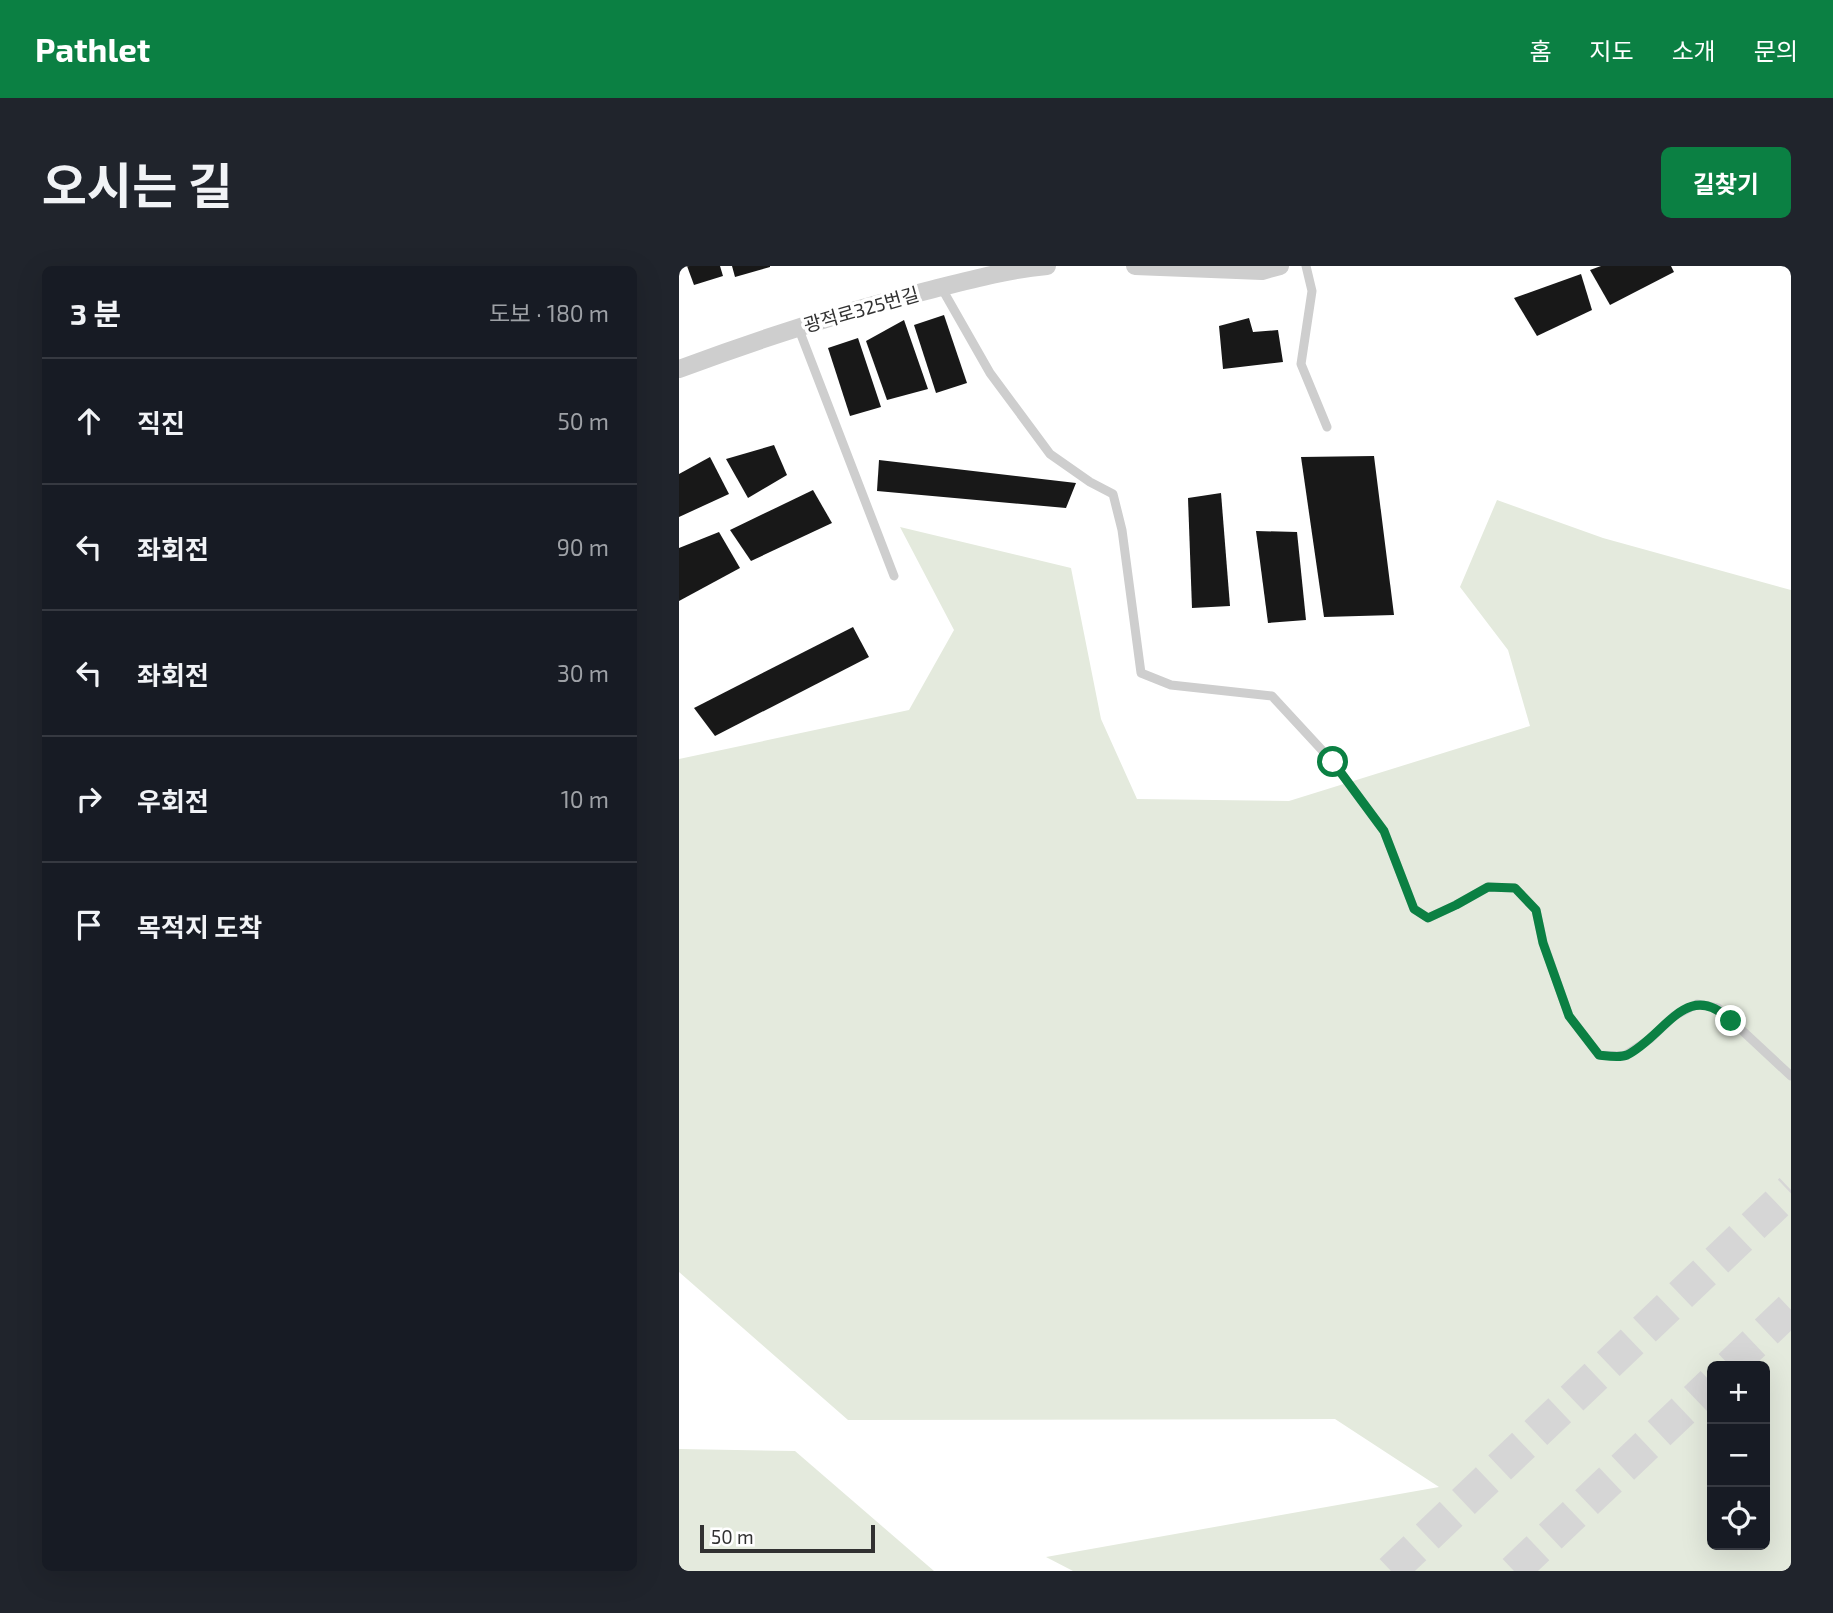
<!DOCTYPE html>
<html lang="ko">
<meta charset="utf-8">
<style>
:root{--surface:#171b24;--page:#20242c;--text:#f1f3f6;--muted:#9ea1a6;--line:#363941;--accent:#0b8043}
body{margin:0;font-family:"Exo 2","Noto Sans KR",sans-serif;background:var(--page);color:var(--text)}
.controls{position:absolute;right:21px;bottom:21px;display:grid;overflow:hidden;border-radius:10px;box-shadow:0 7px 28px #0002}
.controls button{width:63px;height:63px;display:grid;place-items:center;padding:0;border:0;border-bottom:2px solid var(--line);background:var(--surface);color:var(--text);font:35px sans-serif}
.scale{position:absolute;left:21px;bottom:18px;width:175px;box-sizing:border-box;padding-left:7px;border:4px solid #313131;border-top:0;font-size:19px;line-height:24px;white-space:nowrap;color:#313131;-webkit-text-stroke:5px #fff;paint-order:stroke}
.stop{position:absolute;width:21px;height:21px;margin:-16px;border:5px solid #0b8043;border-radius:50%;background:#fff}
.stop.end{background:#0b8043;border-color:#fff;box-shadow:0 2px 7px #0008}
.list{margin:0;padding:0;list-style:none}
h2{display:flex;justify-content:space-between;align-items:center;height:91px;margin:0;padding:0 28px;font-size:30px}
h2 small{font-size:23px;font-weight:400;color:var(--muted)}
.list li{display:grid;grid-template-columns:46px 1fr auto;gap:21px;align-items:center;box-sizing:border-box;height:126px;padding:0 28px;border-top:2px solid var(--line)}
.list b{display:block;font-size:26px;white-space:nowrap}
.list em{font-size:23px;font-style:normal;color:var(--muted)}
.icon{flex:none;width:38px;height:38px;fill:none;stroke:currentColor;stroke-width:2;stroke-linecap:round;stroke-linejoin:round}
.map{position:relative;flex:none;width:1112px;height:1305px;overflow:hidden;border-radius:10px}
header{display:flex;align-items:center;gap:42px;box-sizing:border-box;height:98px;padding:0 35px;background:var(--accent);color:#fff}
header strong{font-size:33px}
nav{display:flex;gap:38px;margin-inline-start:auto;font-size:24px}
.intro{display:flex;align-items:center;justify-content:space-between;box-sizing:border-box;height:168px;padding:0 42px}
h1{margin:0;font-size:49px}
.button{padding:18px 32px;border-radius:10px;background:var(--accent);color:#fff;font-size:24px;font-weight:700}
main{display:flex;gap:42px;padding:0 42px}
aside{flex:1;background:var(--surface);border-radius:10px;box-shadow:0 7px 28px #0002}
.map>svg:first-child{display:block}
.green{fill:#e4eadd;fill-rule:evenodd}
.building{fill:#181818}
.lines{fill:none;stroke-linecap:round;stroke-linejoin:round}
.motorway-tunnel{stroke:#d6d6d6;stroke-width:33;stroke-dasharray:33 17;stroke-linecap:butt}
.service{stroke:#cecece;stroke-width:9}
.minor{stroke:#cecece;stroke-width:18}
.route{stroke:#0b8043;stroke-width:9}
.labels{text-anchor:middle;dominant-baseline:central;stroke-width:7;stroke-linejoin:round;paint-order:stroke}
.street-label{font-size:19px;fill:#313131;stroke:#fff}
</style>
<header>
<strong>Pathlet</strong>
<nav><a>홈</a><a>지도</a><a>소개</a><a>문의</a></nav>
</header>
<div class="intro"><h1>오시는 길</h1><a class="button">길찾기</a></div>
<main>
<aside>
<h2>3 분<small>도보 · 180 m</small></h2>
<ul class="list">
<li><svg class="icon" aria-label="ahead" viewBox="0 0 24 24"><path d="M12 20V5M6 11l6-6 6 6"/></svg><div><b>직진</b></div><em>50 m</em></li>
<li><svg class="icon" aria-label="left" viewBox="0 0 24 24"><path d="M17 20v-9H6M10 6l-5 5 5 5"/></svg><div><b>좌회전</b></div><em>90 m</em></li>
<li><svg class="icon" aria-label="left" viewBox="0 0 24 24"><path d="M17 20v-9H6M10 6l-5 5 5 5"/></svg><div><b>좌회전</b></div><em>30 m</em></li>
<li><svg class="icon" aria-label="right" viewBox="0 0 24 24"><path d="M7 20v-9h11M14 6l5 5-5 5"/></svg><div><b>우회전</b></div><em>10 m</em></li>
<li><svg class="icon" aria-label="arrive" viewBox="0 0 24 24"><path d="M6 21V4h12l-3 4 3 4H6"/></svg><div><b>목적지 도착</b></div></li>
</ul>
</aside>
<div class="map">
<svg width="1112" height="1305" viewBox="0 0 1112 1305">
<rect width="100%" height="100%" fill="#fff"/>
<g class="green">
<path d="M818,234L924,272L1112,324V1305H394L367,1291L760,1221L656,1153L169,1154L0,1006V493L230,444L275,364L221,261L392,302L422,453L458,533L610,535L851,460L829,384L781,321ZM1033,1100H1086V1279H1033Z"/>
<polygon points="0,1183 116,1185 255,1305 0,1305"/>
</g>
<g class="building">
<polygon points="8,0 41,0 44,10 15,19"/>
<polygon points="53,0 91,0 91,1 56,11"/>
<polygon points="922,0 992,0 995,6 931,39 911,4"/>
<polygon points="902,8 913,44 858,70 835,32"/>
<polygon points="265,49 288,117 257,127 235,59"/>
<polygon points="570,52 574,66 599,64 604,96 544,103 540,60"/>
<polygon points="225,54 249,123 208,134 187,75"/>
<polygon points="179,72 202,141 171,150 149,82"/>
<polygon points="95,179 108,209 69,232 47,193"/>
<polygon points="695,190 715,349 645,351 622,191"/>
<polygon points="31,191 50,228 0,251 0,208"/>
<polygon points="200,194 397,217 387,242 198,225"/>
<polygon points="134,224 153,257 72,295 51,264"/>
<polygon points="542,227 551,340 513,342 509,232"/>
<polygon points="577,265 618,266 627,354 589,357"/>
<polygon points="40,266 61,302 0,335 0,282"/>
<polygon points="174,361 190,391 36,470 15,442"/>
</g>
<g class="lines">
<g class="motorway-tunnel">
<polyline points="1051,1100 1112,1042"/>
<polyline points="712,1305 1112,924"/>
<polyline points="835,1305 1033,1117"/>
</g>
<g class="service">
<polyline points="627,0 633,25 622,98 648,161"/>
<polyline points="262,21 311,107 371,188 411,216 434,228 443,264 462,407 492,419 593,430 654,496 705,565 735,643 749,652 777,639 809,621 836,622 857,644 864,676 890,750 920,789 945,790 971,773 995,750 1018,738 1039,742 1112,810"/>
<polyline points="119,61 215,310"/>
</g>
<g class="minor">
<polyline points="456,0 583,5 601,0"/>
<path d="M0,103C81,73 163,46 247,25C287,15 326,4 368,0"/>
</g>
</g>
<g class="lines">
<path class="route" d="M654,496L705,565L735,643L749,652L777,639L809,621L836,622L857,644L864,677L890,750L920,789C929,790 941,792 948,789C986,770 1008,711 1052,755"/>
</g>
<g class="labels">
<g class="street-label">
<text transform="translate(182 43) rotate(-16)">광적로325번길</text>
</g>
</g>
</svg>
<div class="controls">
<button>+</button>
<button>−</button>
<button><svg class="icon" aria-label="locate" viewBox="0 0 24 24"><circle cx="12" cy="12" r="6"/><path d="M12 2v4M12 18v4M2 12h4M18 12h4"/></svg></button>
</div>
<div class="scale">50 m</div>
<div class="stop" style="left:654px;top:496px"></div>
<div class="stop end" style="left:1052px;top:755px"></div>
</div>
</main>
